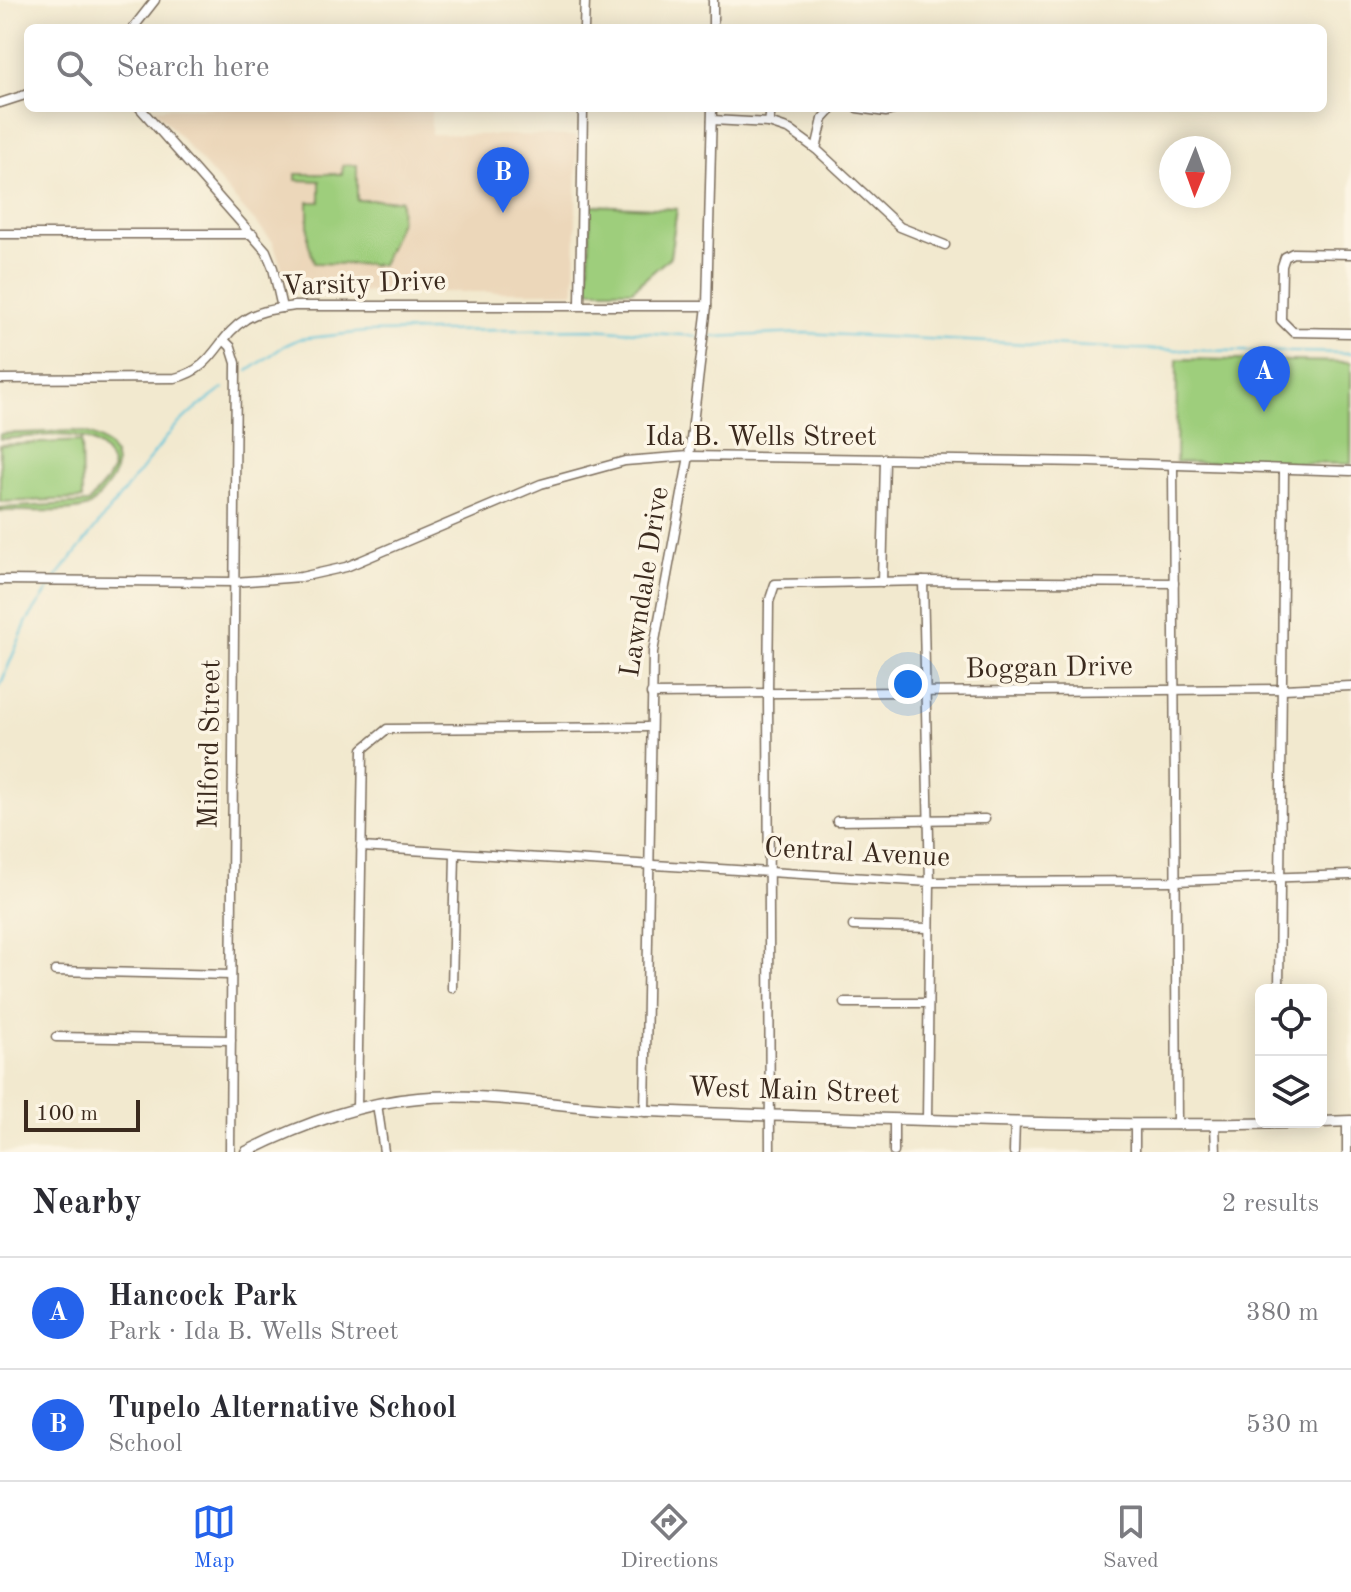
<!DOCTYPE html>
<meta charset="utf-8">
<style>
:root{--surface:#fff;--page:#f2f2f3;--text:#2b2b33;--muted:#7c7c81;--line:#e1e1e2;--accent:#2563eb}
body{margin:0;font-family:"Old Standard TT",serif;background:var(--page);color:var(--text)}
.controls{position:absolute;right:24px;bottom:24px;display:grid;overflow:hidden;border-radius:12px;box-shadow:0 4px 20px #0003}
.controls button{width:72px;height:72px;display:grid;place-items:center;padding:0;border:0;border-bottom:2px solid var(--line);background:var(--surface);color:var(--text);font:40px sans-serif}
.compass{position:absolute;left:1159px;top:136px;width:72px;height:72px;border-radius:50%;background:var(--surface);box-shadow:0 4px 20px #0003;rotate:181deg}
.scale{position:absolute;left:24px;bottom:20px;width:116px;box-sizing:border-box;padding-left:8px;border:4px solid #3b2a1e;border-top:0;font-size:22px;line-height:28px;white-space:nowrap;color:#3b2a1e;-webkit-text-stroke:6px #fcf5e5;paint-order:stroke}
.you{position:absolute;left:908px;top:684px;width:28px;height:28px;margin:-20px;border:6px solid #fff;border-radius:50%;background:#1a73e8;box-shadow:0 0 0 12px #1a73e833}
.badge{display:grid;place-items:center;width:52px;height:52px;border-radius:50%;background:var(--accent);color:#fff;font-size:26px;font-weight:700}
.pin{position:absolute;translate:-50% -66px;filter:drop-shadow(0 2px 4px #0008)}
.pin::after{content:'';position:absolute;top:42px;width:28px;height:24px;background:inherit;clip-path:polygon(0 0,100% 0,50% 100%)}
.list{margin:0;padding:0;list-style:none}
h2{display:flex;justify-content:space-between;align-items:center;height:104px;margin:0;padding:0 32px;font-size:34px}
h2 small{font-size:26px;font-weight:400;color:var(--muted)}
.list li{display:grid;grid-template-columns:52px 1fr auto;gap:24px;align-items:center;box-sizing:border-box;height:112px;padding:0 32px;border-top:2px solid var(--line)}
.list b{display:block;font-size:30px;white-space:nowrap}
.list p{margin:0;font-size:26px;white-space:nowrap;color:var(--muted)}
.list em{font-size:26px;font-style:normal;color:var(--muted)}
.icon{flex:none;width:44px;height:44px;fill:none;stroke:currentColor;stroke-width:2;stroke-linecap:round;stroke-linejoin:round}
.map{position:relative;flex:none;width:1351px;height:1152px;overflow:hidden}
.search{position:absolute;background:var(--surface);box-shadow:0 4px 20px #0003;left:24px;right:24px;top:24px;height:88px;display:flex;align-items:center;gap:20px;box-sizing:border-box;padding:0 28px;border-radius:12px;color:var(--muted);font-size:30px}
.sheet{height:328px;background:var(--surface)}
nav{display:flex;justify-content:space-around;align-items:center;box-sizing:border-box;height:112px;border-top:2px solid var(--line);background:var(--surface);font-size:22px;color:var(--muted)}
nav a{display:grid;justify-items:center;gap:4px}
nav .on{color:var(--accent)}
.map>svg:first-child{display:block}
.built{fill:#ecd7ba}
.green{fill:#9ece7c;stroke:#6c7c4d;stroke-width:2}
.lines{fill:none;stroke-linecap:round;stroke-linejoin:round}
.stream{stroke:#5cc3da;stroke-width:2}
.minor-casing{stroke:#7b6d5c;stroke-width:11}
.major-casing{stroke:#7b6d5c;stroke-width:13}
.minor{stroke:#fff;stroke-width:8}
.major{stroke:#fff;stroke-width:10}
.labels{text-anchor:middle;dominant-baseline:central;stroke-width:7;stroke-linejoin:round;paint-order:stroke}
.street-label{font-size:28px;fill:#3b2a1e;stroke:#fcf5e5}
</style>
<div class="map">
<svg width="1351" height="1152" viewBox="0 0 1351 1152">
<rect width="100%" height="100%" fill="#fcf5e5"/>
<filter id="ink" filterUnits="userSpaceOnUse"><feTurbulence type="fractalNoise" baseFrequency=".0125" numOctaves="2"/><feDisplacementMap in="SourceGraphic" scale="16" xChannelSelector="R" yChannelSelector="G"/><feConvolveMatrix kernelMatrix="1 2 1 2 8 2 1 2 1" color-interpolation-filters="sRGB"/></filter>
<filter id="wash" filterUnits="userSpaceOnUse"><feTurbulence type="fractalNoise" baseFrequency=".006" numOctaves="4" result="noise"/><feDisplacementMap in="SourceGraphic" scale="32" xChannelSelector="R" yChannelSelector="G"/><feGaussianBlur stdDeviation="1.8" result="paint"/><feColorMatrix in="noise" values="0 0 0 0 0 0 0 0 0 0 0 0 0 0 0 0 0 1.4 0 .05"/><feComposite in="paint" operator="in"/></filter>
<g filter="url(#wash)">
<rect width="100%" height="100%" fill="#f2e9cf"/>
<polygon class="built" points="154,108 431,108 431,134 577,136 575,289 573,292 290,292 273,242"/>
<g class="green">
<polygon points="343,165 357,165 357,200 401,200 400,221 382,265 314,263 308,241 308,202 320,202 320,181 296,180 296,174 342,174"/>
<polygon points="591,205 677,209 670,257 632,290 588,290"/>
<polygon points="1177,359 1351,362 1351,464 1176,462"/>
<path d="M73,431C106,434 131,459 105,489C100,495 95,503 88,507C71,514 20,510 0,511V508L88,503L106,482L113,469C102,421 37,438 0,439V434Z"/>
<polygon points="81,441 82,499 0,502 0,445"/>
</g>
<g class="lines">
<g class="stream">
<polyline points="710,337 804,333 1131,349 1351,353"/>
<polyline points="248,371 284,346 299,339 365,332 591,329 697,336"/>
<polyline points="56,578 173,429 190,413 224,388"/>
<polyline points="0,686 27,621 53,583"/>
</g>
</g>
</g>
<g filter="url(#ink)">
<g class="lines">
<g class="minor-casing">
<g id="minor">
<polyline points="133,28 155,0"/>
<polyline points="584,28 585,0"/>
<polyline points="713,28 713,0"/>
<polyline points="0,103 28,94"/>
<polyline points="140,108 266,251 273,268 282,308"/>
<polyline points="857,108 886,112 900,108"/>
<polyline points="712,120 769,123 790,130 816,149 900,227 945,245"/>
<polyline points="769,123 771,108"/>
<polyline points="816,149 823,119 833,108"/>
<polyline points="0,234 253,234"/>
<polyline points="1351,254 1293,253 1285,257 1282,266 1281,320 1293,332 1351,333"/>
<polyline points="580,304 583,108"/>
<polyline points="225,341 231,347 236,363 230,1152"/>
<path d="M0,379L175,378C216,368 216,337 246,319C260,310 277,309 294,306H707"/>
<polyline points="1173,467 1177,1125"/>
<polyline points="0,580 234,582 301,577 346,567 541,484 625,461 689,456 1089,462 1351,471"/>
<polyline points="923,581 930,882 927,1119"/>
<polyline points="882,582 885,460"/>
<polyline points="651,694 1283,689 1351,686"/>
<polyline points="837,821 985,819"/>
<polyline points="361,847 930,882 1174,881 1351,875"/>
<polyline points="853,926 929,928"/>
<polyline points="55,971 231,975"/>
<polyline points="452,988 455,854"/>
<polyline points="1279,990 1284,470"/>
<polyline points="845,1003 928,1003"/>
<polyline points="56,1037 231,1040"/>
<polyline points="377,1104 384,1152"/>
<polyline points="357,1108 363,749 387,729 650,727"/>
<polyline points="645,1112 653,652 689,456 707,306 712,108"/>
<polyline points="1215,1125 1216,1152"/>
<polyline points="770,1152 768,694 769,602 775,584 923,581 1174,583"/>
<polyline points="894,1152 894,1120"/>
<polyline points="1014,1152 1015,1122"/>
<polyline points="1135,1152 1135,1124"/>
<polyline points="1347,1152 1347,1121"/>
</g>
</g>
<g class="major-casing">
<path id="major" d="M246,1152C300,1125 358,1103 418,1098C474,1093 532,1102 588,1107C644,1112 701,1113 757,1115C955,1121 1153,1129 1351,1121"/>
</g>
<use href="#minor" class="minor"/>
<use href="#major" class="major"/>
</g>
</g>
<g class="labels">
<g class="street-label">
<text transform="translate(364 285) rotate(-2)">Varsity Drive</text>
<text x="761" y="438">Ida B. Wells Street</text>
<text transform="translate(646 582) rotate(-81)">Lawndale Drive</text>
<text transform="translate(1049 669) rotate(-1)">Boggan Drive</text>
<text transform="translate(211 744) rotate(-89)">Milford Street</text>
<text transform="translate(857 854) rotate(3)">Central Avenue</text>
<text transform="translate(794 1092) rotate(2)">West Main Street</text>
</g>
</g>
</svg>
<div class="controls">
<button><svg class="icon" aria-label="locate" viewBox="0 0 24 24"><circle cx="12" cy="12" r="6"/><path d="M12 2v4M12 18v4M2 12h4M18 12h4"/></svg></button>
<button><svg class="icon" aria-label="layers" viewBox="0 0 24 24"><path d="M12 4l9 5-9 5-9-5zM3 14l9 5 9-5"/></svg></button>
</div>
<svg class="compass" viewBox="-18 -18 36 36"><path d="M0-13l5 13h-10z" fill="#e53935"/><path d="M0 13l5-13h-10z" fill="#7c7c81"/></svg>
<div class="scale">100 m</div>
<div class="you"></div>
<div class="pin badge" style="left:1264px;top:412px">A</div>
<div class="pin badge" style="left:503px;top:213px">B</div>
<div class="search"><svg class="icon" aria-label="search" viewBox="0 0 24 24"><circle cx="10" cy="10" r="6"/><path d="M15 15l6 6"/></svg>Search here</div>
</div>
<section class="sheet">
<h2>Nearby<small>2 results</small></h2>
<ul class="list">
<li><span class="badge">A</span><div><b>Hancock Park</b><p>Park · Ida B. Wells Street</p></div><em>380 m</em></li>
<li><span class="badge">B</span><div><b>Tupelo Alternative School</b><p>School</p></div><em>530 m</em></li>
</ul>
</section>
<nav>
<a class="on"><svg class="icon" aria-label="map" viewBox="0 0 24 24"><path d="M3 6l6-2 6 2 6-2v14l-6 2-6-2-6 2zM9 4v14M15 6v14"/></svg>Map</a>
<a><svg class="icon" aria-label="directions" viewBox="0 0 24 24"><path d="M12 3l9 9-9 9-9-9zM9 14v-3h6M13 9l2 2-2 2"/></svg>Directions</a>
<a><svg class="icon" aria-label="saved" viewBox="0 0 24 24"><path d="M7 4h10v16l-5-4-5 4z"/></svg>Saved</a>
</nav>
